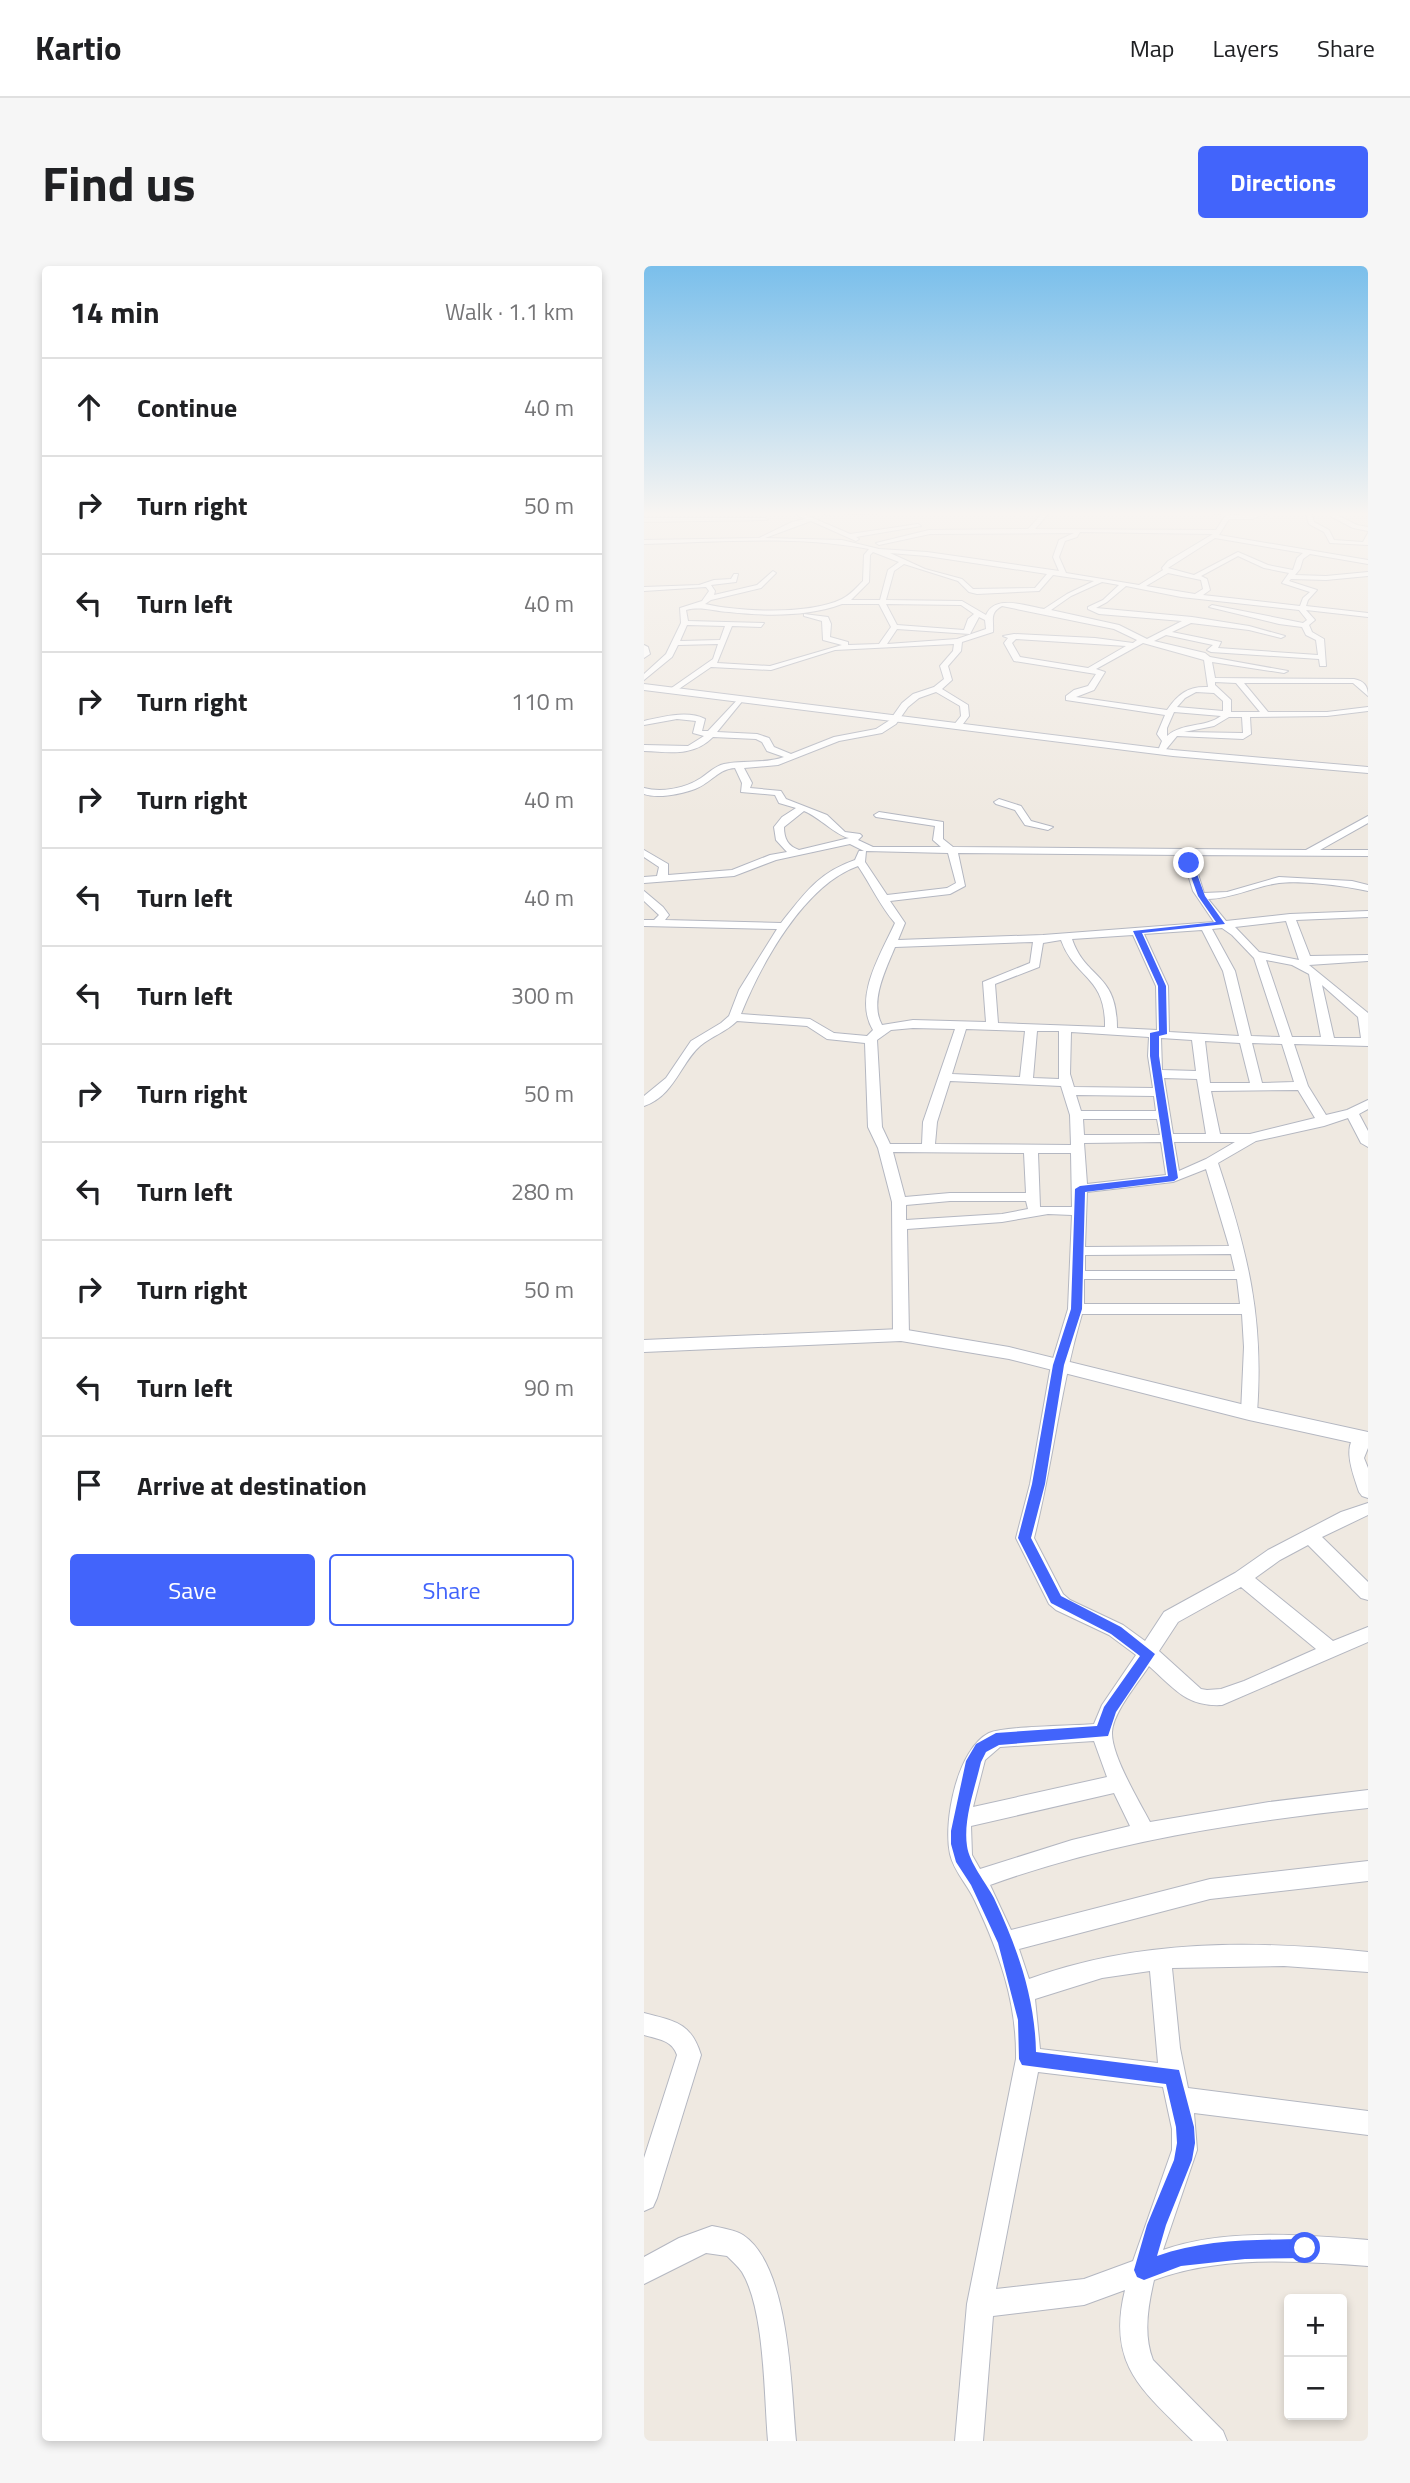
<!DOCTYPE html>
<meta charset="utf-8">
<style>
:root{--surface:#fff;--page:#f6f6f6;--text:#202124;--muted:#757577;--line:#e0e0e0;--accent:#4264fb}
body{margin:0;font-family:"Titillium Web",sans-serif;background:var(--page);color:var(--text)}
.controls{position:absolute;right:21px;bottom:21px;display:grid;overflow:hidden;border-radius:7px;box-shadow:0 4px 10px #0003}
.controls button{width:63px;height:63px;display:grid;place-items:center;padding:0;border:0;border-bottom:2px solid var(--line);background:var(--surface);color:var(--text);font:35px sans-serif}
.stop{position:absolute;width:21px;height:21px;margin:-16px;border:5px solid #4264fb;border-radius:50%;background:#fff}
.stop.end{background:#4264fb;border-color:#fff;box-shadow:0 2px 7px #0008}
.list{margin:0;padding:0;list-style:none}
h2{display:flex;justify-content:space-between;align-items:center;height:91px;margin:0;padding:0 28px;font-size:30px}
h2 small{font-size:23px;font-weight:400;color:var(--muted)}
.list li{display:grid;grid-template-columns:46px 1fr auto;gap:21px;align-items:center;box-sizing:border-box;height:98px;padding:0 28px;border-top:2px solid var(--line)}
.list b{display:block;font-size:26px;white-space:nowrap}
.list em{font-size:23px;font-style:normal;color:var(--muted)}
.actions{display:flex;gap:14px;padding:21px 28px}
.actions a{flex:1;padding:16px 0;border:2px solid var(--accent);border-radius:7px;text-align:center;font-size:24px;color:var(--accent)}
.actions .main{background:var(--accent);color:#fff}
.icon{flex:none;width:38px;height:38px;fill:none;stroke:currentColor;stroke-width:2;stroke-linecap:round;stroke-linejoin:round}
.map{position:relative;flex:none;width:724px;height:2175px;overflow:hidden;border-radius:7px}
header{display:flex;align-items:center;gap:42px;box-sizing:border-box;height:98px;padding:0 35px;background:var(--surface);border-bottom:2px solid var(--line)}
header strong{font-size:33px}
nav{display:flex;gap:38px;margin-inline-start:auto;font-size:24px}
.intro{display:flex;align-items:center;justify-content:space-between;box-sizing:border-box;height:168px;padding:0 42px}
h1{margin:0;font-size:49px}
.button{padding:18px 32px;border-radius:7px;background:var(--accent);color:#fff;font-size:24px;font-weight:700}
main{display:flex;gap:42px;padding:0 42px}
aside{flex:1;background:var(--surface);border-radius:7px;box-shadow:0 4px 10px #0003}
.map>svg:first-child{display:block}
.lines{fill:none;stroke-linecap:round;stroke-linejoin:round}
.minor-casing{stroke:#b4b7c1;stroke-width:2}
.tertiary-casing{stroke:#b4b7c1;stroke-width:2}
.minor{fill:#fff;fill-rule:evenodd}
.tertiary{fill:#fff;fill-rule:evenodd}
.route{fill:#4264fb}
</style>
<header>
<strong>Kartio</strong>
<nav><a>Map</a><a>Layers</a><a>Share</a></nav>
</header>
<div class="intro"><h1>Find us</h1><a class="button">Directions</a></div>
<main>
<aside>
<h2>14 min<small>Walk · 1.1 km</small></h2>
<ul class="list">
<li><svg class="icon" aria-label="ahead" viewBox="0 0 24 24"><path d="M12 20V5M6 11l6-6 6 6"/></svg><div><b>Continue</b></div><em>40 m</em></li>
<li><svg class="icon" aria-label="right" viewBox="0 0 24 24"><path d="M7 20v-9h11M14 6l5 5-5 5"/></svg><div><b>Turn right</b></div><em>50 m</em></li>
<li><svg class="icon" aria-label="left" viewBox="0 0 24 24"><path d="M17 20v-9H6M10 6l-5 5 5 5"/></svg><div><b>Turn left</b></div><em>40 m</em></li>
<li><svg class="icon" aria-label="right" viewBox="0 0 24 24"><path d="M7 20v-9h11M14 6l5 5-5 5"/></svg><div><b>Turn right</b></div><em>110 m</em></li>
<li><svg class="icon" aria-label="right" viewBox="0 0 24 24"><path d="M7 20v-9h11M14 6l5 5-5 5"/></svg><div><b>Turn right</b></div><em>40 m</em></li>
<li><svg class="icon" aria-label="left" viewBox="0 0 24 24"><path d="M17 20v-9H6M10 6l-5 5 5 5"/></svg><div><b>Turn left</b></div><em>40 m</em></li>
<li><svg class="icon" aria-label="left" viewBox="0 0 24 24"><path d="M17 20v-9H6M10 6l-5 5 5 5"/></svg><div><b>Turn left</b></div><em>300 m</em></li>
<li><svg class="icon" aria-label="right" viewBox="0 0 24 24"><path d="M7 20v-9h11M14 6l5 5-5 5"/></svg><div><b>Turn right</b></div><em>50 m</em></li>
<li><svg class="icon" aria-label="left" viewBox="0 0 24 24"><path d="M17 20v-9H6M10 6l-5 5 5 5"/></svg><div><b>Turn left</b></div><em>280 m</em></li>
<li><svg class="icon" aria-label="right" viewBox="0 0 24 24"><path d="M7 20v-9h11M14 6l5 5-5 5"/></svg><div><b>Turn right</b></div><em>50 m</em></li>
<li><svg class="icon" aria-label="left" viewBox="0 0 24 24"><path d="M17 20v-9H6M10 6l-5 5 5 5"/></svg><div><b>Turn left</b></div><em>90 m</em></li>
<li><svg class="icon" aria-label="arrive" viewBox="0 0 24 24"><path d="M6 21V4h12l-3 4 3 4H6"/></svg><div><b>Arrive at destination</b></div></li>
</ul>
<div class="actions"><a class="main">Save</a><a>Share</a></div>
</aside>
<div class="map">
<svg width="724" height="2175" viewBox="0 0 724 2175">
<rect width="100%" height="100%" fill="#efe9e1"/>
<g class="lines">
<g class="minor-casing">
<g id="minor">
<path d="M148,246H155L206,268L274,258L277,260L212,271L215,273L212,275L167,255L121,272L198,274L235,283L283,286L415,305L409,291L415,274L430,267L286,268L235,279L232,277L285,264L384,263L400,246H406L391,263L572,264L581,250L626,246L608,253H585L575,269L724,294V298L666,288L659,293L656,303L651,309L682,310L724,306V310L682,314L647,313L645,315L673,324L664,334L662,340L724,347V351L662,344L671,354L665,359L668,366L680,373L682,400H676L675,393L567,386L563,384L569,379L522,369L510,375L561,387L566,391L644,405L640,407L568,396L571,412L710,413C720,415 724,420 724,430L709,417H600L624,446H683L724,441V445L683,450L606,451L607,468L599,473L533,470L519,487H513L518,475L513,468L521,449L422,434V430L430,424L444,420L452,408L370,395L360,377L364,372L359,370L370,368L451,372L489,377L493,374L470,363L358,340C345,347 350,354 349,366L318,376L317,385L304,400L308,414L298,423L324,439L325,450L316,462L309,460L317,450L316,440L292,426L275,432L264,441L252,458L238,467L195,475L134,499L100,502L108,517L106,522L137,525L142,533L183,549L201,566L216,568L218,570L214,574L229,581H297L289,574L291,560L232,551L230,549L235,546L299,556V573L309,581L662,584L724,550V557L676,584H724V590L548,589L560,627L583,626L635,611L708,615L724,619V625C702,620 657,614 635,617C611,620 590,632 564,633L582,655L646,648L724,645V651L652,654L666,690L724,689V695L665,699L724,747V780L650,778L664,820L682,849L703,844L724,834V843L715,848L724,865V881L717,877L704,852L680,860L612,875L574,897C604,987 620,1052 613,1147L605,1152L597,1147L600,1081L598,1048H438C416,1122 409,1197 390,1272L419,1328L426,1334L479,1359L501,1375L520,1346L591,1307L624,1284L697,1246L724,1237V1249L678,1271L724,1316V1334L717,1332L664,1279L636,1294L611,1312L689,1375L724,1361V1376L578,1439C542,1441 530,1422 505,1400C495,1416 469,1446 468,1466C467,1489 495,1535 506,1556L625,1536L724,1524V1542C595,1556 468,1575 346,1619L367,1664L566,1613L724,1595V1615L566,1633L375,1683L385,1713C494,1673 610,1674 724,1686V1706L640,1700L528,1702L536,1782L544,1822L724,1845V1869L550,1847L553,1884L519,1984C580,1962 660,1969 724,1974V2000C654,1995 578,1989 510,2014C504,2040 499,2069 509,2094L579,2165L583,2175H549C501,2126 462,2101 481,2024L440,2039L349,2050L339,2175H311L323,2038L372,1793C373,1736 355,1686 331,1635C324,1619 310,1606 306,1588C299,1556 313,1483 345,1467C361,1460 428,1460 450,1458L458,1439L492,1389L465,1369L412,1344L405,1338L372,1272L386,1218L407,1099L424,1043L428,949L404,948L358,956L263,963L265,1069L257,1074L249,1069L248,936L234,882L224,861L221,777L183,773L163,760L93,755C82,766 68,770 56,780C36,798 30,830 0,840V830L22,812L47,775L77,757L85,750L95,724L133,663L0,660V654H10L15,649L0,635V625L19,641L25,649L21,654L137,657C161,627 174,607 211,594L215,585H220L206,578L132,594L90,610L0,617V611L13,610L15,601L0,591V584L24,598V609L88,604L126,589L143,586L132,574L130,561L138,551L152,542L135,537L131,529L97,526L98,517L91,502C74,503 67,517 51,523C38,528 13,533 0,528V522C18,527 42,522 57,512C66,506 71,500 80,498C100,494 120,498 140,491L123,485L118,476L112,473L69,471C49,491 26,486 0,485V479L44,480L60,470L49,467L52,455L33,453L0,459V455C19,451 43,444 61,453L58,465H64L96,431L100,433L73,466L113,468L125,472L130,481L147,488L190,471L232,463L246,454L258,437L269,428L290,421L300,413L296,400L309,385L310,378L191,384L127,404L67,401L29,427L26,423L69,393L74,378L34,379L28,391L0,414V408L22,388L37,357L36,342L58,335L65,325L62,321L0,325V321L55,319L70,314L87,313L90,308H94L92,316L67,319L71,325L70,329L113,319L129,305L132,307L117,322L67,334L61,338C97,346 165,349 198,333C206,329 212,322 219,315L220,289L225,283C151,269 74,276 0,278V274L115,272L148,256L161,253ZM436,266L569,268L524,295L518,302L519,304L495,319L422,307L415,291L421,275L433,271ZM571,272L659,287L653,292L649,304L624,299L594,286L550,309L524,302ZM229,286L255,296L244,304L236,334H207L225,316L226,289ZM246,287L283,290L403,308L391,322L329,323L318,313L281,303ZM594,290L620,302L645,307L638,317L666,326L659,332L656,340L559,329L566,324L563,313L557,310ZM260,298L314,315L325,326L333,328L395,325L409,309L450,315L423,328L400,343C382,340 351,328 342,349L318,335L242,334L250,305ZM524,307L557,314L559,323L551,328L502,320ZM458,316L475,319L459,334L444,341V343L455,348L538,355L503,373L475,359L407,344L427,330ZM482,320L537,331L655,344L663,354L659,357L568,339L565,341L635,358L658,361L662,369L672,374L674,389L574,382L577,376L528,366L547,357L605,364L637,372L641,370L605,360L548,351L452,342L463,336ZM198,338H235L247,361L235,378L204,379V376L186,371L187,358L184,351L160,348V350L178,355L179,374L198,379L126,400L73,397L88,360L117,361L120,357L44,355L42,344C57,340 69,345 85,346C120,350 164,351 198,338ZM242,338L317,339L330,348L324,353L320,364L253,359ZM335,351L341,354L342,363L313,373L243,378L253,363L326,368ZM43,359L81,360L76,374L36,375ZM372,373L482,380L444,402L376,391L368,377ZM499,377L560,394L564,421C544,420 534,428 523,444L432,431L450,424L461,406L452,403ZM571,416L592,417L616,446H587V434L571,419ZM552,426L570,427L579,435V445L533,441L541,432ZM530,446L577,450C561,462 539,456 523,470V462ZM585,451H598L599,467L540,466L570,460ZM160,545C175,551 193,570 205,572L155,584C144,580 140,573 140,561ZM222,585L304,587L312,617L303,622L243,629L221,596ZM314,587L538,589L549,625L570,656L399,669L254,674L261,657L246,635L306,628L321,620ZM214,600C227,619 236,640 251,657C237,688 209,731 229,764L223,770L190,767L166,753L97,748C117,698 160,619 214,600ZM642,655L655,694L615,686L591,661ZM578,662L588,669L610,692L636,771L607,770L591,705L568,663ZM558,664L579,705L595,770L525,766L524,720L500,668ZM489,669L512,720L513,764L473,762C473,706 442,714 428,673ZM417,674C431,713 462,710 461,761L354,757L351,718L395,701L399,677ZM389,676L386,697L339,716L342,756L269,754L238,759C225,736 242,703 251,681ZM622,694L648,699L665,708L677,771H648ZM678,719L714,751L717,772H690ZM269,762L311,763L279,856L278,878H246L238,861L233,774L247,764ZM322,763L381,765L376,811L308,808ZM393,765H415V813L389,812ZM427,766L505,771L504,790L509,822L430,821L426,808ZM517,772L548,774L552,805L518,804ZM561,775L596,777L606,817H566ZM608,777L638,778L650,816L618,817ZM520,812L553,813L562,868H529ZM306,815L417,820L426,849L427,879L291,878L293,856ZM654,824L671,852L606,868H576L567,825ZM432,829L510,830L512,845H437ZM439,853H513L516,869H440ZM517,876L522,909L443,918L440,877ZM530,876H591L562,893L535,905ZM249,886L380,887L382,927H306L261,931ZM394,887H427L428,941H396ZM562,903L585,980L441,981L443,926L529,916ZM306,935H382L384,943L358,948L262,954V939ZM587,988L591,1005H441V989ZM440,1013H593L596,1038H440ZM597,1321L672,1383L600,1415L577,1423L563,1424L557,1423L515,1385L534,1356ZM450,1475L463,1511L329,1541L341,1494L356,1481ZM470,1527L486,1560L428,1574L336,1603L328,1589L327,1560ZM506,1705L514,1797L396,1783L391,1733L458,1712ZM394,1806L519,1821L528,1863V1884L489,1995L440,2013L352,2023Z"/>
<polygon points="180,246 277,246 182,249"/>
<polygon points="548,246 580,246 577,248"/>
<polygon points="661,246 667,246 670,256 685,264 690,274 719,276 724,267 724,279 686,277 680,266 665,258"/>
<polygon points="687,246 693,246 693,249 713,259 724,261 724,265 709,262 688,251"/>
<polygon points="0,252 121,252 124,254 0,256"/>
<polygon points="0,379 4,381 6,388 0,392"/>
<polygon points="355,533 377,540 387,555 409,561 404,564 381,559 371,544 352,538 350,536"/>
<path d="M719,1166L724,1168V1182L720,1192L724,1202V1232L718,1230L715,1226C710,1210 694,1173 719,1166Z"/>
<path d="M0,1747C30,1755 47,1756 57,1789L13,1932L9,1941L0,1945V1892L33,1789C28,1774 14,1773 0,1769Z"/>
<path d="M68,1960C78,1962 91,1964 99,1969C146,2000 147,2123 152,2175H124C120,2130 121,2044 98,2006C94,2000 88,1995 83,1990L62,1987L0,2018V1991L35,1972Z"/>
</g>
</g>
<g class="tertiary-casing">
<g id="tertiary">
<polygon points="0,418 529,484 724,501 724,507 529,490 0,424"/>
<polygon points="257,1063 365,1081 605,1140 724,1166 724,1180 605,1154 365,1093 257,1075 0,1086 0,1074"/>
</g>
</g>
<use href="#minor" class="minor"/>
<use href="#tertiary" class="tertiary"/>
</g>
<linearGradient id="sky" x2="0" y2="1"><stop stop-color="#7abfeb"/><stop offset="0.45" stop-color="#f8f5f2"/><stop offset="1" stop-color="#f8f5f2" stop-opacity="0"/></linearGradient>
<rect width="724" height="550" fill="url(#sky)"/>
<path class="route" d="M545,594L549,597L561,630L581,658L498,667L522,720L523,768L515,770V790L534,912L530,915L441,926L438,1043L420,1099L401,1218L387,1272L417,1330L477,1361L511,1388L472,1446L464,1470L355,1479L342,1486L337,1496C331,1522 319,1554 323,1580C325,1596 342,1617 350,1632C373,1681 391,1731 392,1786L535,1804L550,1861L551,1877L548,1894L522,1959L513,1990C560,1973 612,1974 661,1973L668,1975L670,1982L668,1989L661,1992L601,1993L537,2000L500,2014L493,2011L490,2004L503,1959L530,1894L533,1877L532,1861L522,1818L378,1799L375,1793L374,1754L354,1677L327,1619L312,1596L307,1578V1565L322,1495L332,1478L352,1467L453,1460L460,1441L496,1390L467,1368L407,1337L374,1272L388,1218L409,1099L427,1043L431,923L436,920L524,910L506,790V767L515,765L514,720L489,665L572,656L554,630L542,597Z"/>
</svg>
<div class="controls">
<button>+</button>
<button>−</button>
</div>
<div class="stop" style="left:661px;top:1982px"></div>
<div class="stop end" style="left:545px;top:597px"></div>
</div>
</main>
